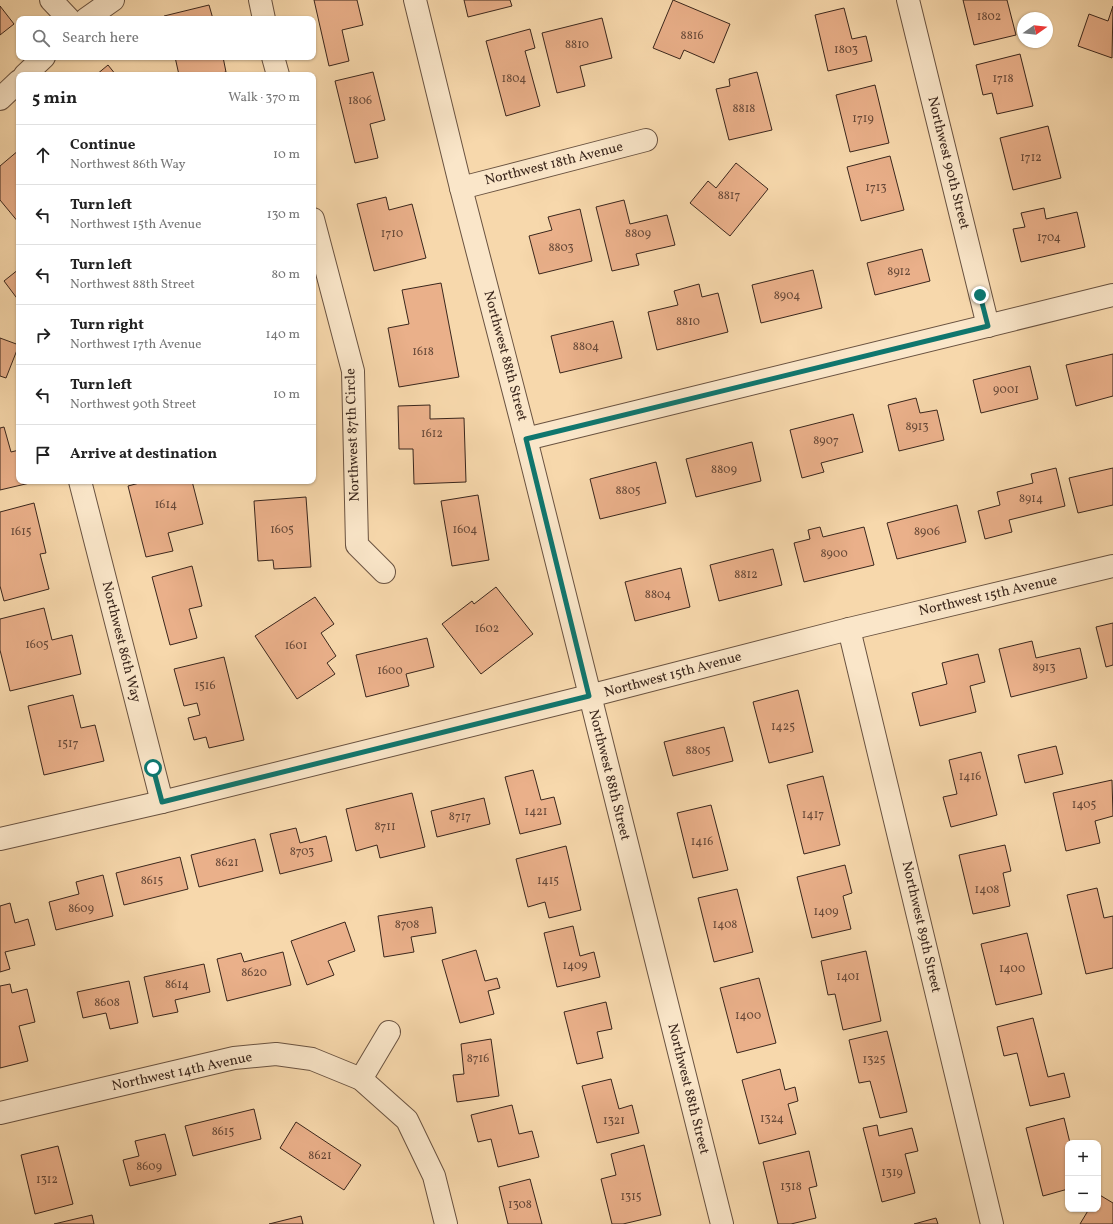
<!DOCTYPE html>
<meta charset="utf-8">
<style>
:root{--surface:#fff;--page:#f2f2f2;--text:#222;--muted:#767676;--line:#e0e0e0}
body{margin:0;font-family:Vollkorn,serif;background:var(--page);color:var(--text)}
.controls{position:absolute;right:12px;bottom:12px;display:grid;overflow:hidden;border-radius:8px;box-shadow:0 1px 3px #0004}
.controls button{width:36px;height:36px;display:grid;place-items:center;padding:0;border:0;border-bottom:1px solid var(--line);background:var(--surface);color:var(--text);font:20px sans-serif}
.compass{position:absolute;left:1017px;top:12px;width:36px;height:36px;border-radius:50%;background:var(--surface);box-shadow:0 1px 3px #0004;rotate:76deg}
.stop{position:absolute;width:12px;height:12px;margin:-9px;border:3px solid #0f766e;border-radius:50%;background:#fff}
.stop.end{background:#0f766e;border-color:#fff;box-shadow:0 1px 4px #0008}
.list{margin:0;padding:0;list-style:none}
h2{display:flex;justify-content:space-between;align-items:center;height:52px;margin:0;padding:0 16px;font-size:17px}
h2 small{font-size:13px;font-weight:400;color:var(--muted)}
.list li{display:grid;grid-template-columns:26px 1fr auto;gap:12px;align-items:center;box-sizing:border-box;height:60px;padding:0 16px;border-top:1px solid var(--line)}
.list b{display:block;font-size:15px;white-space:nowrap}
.list p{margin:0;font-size:13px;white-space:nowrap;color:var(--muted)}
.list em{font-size:13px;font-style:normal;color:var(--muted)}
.icon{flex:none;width:22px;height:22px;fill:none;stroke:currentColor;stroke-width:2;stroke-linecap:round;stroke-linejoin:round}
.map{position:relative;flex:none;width:1113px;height:1224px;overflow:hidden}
.search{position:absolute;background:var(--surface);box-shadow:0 1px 3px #0004;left:16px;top:16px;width:300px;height:44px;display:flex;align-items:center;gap:10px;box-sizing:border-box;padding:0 14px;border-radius:8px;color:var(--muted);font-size:15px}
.panel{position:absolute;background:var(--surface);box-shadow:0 1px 3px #0004;left:16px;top:72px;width:300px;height:412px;border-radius:8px}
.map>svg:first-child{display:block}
.building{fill:#eab08a;stroke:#3a261c}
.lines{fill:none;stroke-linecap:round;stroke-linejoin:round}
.minor-casing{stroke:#695240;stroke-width:24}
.minor{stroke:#fae6c9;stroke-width:22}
.route{stroke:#0f766e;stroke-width:5}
.labels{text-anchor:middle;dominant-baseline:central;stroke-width:3.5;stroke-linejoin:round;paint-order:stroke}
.number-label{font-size:12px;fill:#664838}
.street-label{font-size:14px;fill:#3a261c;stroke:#fae6c9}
</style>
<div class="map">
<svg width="1113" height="1224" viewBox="0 0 1113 1224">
<rect width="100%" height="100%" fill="#f7d8ac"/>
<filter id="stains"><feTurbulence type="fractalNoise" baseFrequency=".005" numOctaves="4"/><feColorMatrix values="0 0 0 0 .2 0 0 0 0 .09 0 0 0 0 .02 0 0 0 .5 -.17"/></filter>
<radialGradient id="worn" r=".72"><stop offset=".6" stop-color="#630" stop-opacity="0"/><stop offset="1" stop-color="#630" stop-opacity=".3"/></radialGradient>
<g class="building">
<polygon points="314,0 357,0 363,25 342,30 349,61 329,66"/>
<polygon points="464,0 510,0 512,6 468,17"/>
<polygon points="673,0 730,24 714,63 684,50 680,59 653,48"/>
<polygon points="963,0 1007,0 1016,35 974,45"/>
<polygon points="209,5 213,19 165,19 164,16"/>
<polygon points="0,6 14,24 0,35"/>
<polygon points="1113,6 1112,58 1078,46 1089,14 1108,21"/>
<polygon points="844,8 852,39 866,36 872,61 828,71 815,15"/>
<polygon points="602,18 612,58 580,66 585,86 557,93 542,33"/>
<polygon points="530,29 535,48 525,51 540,106 506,116 486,41"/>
<polygon points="1020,54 1033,106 997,114 992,93 983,95 976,65"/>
<polygon points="175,57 223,57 226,72 213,75 179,75"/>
<polygon points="108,65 116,75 96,75"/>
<polygon points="373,72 385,120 370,124 378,158 355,163 335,81"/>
<polygon points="757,72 772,130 729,140 716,89 730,86 729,79"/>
<polygon points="875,85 889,143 850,152 836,95"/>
<polygon points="1048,126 1061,178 1013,190 1000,138"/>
<polygon points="19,150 19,223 0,200 0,166"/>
<polygon points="890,156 904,210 861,221 847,167"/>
<polygon points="736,163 768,189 730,236 690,203 708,181 716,188"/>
<polygon points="386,197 389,210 412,204 426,258 374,271 357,204"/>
<polygon points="624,200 630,224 667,215 675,245 636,254 639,265 612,271 596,207"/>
<polygon points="1044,208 1046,219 1077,212 1085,247 1021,262 1013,229 1025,227 1021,213"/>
<polygon points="580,209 592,261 539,274 529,236 552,230 548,217"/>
<polygon points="922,249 930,281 875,295 867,263"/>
<polygon points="19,269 19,301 4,281"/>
<polygon points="813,270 822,308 761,323 752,285"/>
<polygon points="441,283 459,377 399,387 388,328 409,324 402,290"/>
<polygon points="699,284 702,297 718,293 728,332 657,350 648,312 678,305 674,291"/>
<polygon points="613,321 622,358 560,373 551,336"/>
<polygon points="0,338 19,345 6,378 0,376"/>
<polygon points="1113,354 1113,396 1076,406 1066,365"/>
<polygon points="1030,366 1038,399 981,413 973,380"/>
<polygon points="916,398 920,413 937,410 944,440 899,451 888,405"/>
<polygon points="430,405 430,419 464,418 466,482 414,484 413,449 399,449 398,406"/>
<polygon points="853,414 863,452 821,463 824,472 802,478 790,430"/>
<polygon points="4,427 11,452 19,450 19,481 34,482 0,490 0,428"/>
<polygon points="752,442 761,481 696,497 686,459"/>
<polygon points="656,462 666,503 600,519 590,479"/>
<polygon points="1056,468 1065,506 1009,520 1012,532 985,539 978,511 1000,505 997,492 1033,483 1031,474"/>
<polygon points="1113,468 1113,505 1078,513 1069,478"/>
<polygon points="147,481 192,481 203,524 168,533 173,551 146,557 128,486"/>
<polygon points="478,495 489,560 452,566 441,501"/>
<polygon points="306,497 311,567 274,569 273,560 258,561 254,501"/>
<polygon points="34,503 46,553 40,554 49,589 4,601 0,586 0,512"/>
<polygon points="957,505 966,542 897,559 887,523"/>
<polygon points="820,527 823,537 864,527 874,565 804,582 794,543 810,539 808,530"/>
<polygon points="773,549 782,585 719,601 710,565"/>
<polygon points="192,566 202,606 189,609 197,638 170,645 152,577"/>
<polygon points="681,568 690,607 635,621 625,582"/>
<polygon points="496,587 533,634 481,674 442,624 472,601 474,604"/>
<polygon points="315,597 334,624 321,633 336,656 327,663 335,674 297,699 255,636"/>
<polygon points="44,608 52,640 72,635 81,674 10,691 0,650 0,619"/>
<polygon points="1113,623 1113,665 1106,667 1096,627"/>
<polygon points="427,638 434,667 406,674 409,686 366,697 356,655"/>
<polygon points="1032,641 1036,658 1080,648 1087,678 1011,697 999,649"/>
<polygon points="978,654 985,682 970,686 976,712 920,726 912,693 947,684 942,663"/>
<polygon points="224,657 244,740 209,748 206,737 194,740 188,718 200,715 197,703 184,706 174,669"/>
<polygon points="798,690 813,752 769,763 753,702"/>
<polygon points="73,695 81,728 95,725 104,761 44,775 28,706"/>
<polygon points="724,727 733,761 673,776 664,742"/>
<polygon points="1056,746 1063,774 1025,783 1018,755"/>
<polygon points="981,752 997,815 951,827 943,797 957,794 949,760"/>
<polygon points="533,770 541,800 554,797 561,824 520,834 505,777"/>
<polygon points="823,776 840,845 804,854 787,785"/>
<polygon points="1112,780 1113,816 1095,821 1100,843 1066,851 1053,793"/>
<polygon points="412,793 425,847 380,858 377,845 356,851 346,809"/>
<polygon points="484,798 490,824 437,837 431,811"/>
<polygon points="711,805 728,870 693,878 677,813"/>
<polygon points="296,828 300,843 326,836 332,861 280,874 270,834"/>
<polygon points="255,839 263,871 199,887 191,855"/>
<polygon points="1005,845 1011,871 1003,873 1010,906 973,914 959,855"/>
<polygon points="566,846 581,910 549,918 545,902 528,907 516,859"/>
<polygon points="180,857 188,889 124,905 116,873"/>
<polygon points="845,865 852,893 843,896 851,929 812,938 797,877"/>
<polygon points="103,875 113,916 56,930 49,902 79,894 76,882"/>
<polygon points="1097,888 1104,918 1113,916 1113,968 1086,974 1067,895"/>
<polygon points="737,889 753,952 714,962 698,898"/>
<polygon points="10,903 15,923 28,919 35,945 5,952 10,969 0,972 0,906"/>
<polygon points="432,907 436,933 411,937 414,952 384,957 378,916"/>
<polygon points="345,922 355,951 328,961 334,975 307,985 291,941"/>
<polygon points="573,926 580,956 594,952 600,977 557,987 544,933"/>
<polygon points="1027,933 1042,994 996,1005 981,944"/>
<polygon points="476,950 485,981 497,978 500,988 488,991 494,1014 460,1023 442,960"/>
<polygon points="866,951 881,1021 843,1030 835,994 828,995 821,961"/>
<polygon points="283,952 291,985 227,1001 217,959 241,953 244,962"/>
<polygon points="204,964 210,992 175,1000 178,1012 153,1017 144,977"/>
<polygon points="759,978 776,1043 737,1053 720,988"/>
<polygon points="129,981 138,1023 110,1029 106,1013 83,1018 77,992"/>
<polygon points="10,984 12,993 27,989 35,1022 19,1026 28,1061 0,1068 0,986"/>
<polygon points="606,1002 612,1029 597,1032 603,1058 577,1064 564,1012"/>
<polygon points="1033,1018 1048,1077 1064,1073 1070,1097 1030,1106 1017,1053 1004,1056 997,1027"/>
<polygon points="887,1031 907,1112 880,1118 870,1081 859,1083 849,1040"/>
<polygon points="491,1039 499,1096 457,1102 453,1075 464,1074 461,1044"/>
<polygon points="780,1069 785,1090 795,1087 798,1101 788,1104 796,1134 759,1144 742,1080"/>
<polygon points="611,1079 619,1109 632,1105 639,1133 597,1143 582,1086"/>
<polygon points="512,1105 519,1134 532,1131 539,1157 498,1167 491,1139 478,1142 471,1115"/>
<polygon points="254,1109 261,1139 193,1156 185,1126"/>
<polygon points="1064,1118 1070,1143 1068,1143 1068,1189 1043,1196 1026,1128"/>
<polygon points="296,1122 361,1165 344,1190 280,1148"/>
<polygon points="877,1125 879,1136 912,1128 918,1151 905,1154 915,1193 882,1202 863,1128"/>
<polygon points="165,1134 176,1175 130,1186 123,1160 139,1156 135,1141"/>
<polygon points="644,1145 661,1215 623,1224 612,1224 601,1179 616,1175 611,1154"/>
<polygon points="58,1146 73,1204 35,1214 21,1155"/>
<polygon points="809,1151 817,1186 809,1188 816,1218 791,1224 778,1224 763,1162"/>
<polygon points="530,1179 542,1224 508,1224 499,1187"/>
<polygon points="1098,1194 1113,1203 1113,1224 1080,1224 1089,1209 1098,1209"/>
<polygon points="92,1215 94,1224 54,1224"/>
<polygon points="301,1216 303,1224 269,1224"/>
<polygon points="936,1218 938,1224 914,1224"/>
</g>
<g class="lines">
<g class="minor-casing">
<g id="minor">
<polyline points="51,0 69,19"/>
<polyline points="260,0 264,19"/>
<polyline points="415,0 461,188 526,439 722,1224"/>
<polyline points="908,0 988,326"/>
<polyline points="86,19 113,0"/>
<polyline points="273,57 278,75"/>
<polyline points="25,75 44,57"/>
<polyline points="0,99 19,81"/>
<polyline points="461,188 646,140"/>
<polyline points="313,219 353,371 357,545 384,572"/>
<polyline points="526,439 1113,295"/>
<polyline points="80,481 162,802"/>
<polyline points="849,629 992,1224"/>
<polyline points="0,839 162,802 589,696 849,629 1113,566"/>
<polyline points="361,1079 389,1032"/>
<polyline points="0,1113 234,1058 276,1054 312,1059 361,1079 407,1120 434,1176 446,1224"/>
</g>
</g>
<use href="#minor" class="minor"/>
</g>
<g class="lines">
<polyline class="route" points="153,768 162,802 589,696 526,439 988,326 980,295"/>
</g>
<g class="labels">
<g class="number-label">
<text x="989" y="17">1802</text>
<text x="692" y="36">8816</text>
<text x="577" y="45">8810</text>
<text x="846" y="50">1803</text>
<text x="514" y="79">1804</text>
<text x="1003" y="79">1718</text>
<text x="360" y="101">1806</text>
<text x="744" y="109">8818</text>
<text x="863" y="119">1719</text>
<text x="1031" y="158">1712</text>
<text x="876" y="188">1713</text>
<text x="729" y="196">8817</text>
<text x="392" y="234">1710</text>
<text x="638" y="234">8809</text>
<text x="1049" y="238">1704</text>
<text x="561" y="248">8803</text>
<text x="899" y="272">8912</text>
<text x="787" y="296">8904</text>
<text x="688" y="322">8810</text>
<text x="586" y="347">8804</text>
<text x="423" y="352">1618</text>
<text x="1006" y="390">9001</text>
<text x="917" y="427">8913</text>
<text x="432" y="434">1612</text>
<text x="826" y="441">8907</text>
<text x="724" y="470">8809</text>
<text x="628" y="491">8805</text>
<text x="1031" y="499">8914</text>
<text x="166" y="505">1614</text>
<text x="282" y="530">1605</text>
<text x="465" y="530">1604</text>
<text x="21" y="532">1615</text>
<text x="927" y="532">8906</text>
<text x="834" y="554">8900</text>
<text x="746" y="575">8812</text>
<text x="658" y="595">8804</text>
<text x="487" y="629">1602</text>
<text x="37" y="645">1605</text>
<text x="296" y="646">1601</text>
<text x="1044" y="668">8913</text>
<text x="390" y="671">1600</text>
<text x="205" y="686">1516</text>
<text x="783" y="727">1425</text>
<text x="68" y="744">1517</text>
<text x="698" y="751">8805</text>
<text x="970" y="777">1416</text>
<text x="1084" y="805">1405</text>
<text x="536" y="812">1421</text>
<text x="813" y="815">1417</text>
<text x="460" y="817">8717</text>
<text x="385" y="827">8711</text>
<text x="702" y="842">1416</text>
<text x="302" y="852">8703</text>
<text x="227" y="863">8621</text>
<text x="152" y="881">8615</text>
<text x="548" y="881">1415</text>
<text x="987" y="890">1408</text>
<text x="81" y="909">8609</text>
<text x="826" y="912">1409</text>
<text x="407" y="925">8708</text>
<text x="725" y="925">1408</text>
<text x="575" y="966">1409</text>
<text x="1012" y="969">1400</text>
<text x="254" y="973">8620</text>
<text x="848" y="977">1401</text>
<text x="177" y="985">8614</text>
<text x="107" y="1003">8608</text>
<text x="748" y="1016">1400</text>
<text x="478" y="1059">8716</text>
<text x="874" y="1060">1325</text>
<text x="772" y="1119">1324</text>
<text x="614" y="1121">1321</text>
<text x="223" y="1132">8615</text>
<text x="320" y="1156">8621</text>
<text x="149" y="1167">8609</text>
<text x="892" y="1173">1319</text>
<text x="47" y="1180">1312</text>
<text x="791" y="1187">1318</text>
<text x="631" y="1197">1315</text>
<text x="520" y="1205">1308</text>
</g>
<g class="street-label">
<text transform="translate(948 163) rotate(76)">Northwest 90th Street</text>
<text transform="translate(554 164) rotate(-14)">Northwest 18th Avenue</text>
<text transform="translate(505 356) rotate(75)">Northwest 88th Street</text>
<text transform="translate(353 435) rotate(-92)">Northwest 87th Circle</text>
<text transform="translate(988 596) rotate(-13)">Northwest 15th Avenue</text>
<text transform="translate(121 642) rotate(76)">Northwest 86th Way</text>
<text transform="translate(673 675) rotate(-15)">Northwest 15th Avenue</text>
<text transform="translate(609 775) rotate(76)">Northwest 88th Street</text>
<text transform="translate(921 927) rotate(77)">Northwest 89th Street</text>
<text transform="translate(182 1072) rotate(-12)">Northwest 14th Avenue</text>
<text transform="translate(688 1089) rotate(76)">Northwest 88th Street</text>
</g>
</g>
<rect width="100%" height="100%" filter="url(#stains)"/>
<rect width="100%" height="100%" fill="url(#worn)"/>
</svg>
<div class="controls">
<button>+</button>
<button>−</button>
</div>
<svg class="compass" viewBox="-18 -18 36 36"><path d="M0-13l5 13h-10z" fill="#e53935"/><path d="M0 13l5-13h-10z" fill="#767676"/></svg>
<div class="stop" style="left:153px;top:768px"></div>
<div class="stop end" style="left:980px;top:295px"></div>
<div class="search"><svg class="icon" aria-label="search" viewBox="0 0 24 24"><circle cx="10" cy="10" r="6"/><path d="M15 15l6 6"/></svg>Search here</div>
<section class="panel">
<h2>5 min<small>Walk · 370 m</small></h2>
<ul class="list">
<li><svg class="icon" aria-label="ahead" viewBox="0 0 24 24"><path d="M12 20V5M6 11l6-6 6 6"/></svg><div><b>Continue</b><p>Northwest 86th Way</p></div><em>10 m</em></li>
<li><svg class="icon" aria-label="left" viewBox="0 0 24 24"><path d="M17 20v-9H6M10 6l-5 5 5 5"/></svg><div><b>Turn left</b><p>Northwest 15th Avenue</p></div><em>130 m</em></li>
<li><svg class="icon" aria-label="left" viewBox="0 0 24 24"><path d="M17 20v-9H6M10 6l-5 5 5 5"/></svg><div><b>Turn left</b><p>Northwest 88th Street</p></div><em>80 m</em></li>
<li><svg class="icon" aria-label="right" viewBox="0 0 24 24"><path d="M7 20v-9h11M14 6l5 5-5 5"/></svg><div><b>Turn right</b><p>Northwest 17th Avenue</p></div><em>140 m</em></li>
<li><svg class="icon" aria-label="left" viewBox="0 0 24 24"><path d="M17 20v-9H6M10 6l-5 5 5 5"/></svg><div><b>Turn left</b><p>Northwest 90th Street</p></div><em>10 m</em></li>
<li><svg class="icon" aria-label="arrive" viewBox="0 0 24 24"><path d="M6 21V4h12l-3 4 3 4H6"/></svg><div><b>Arrive at destination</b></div></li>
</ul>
</section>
</div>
